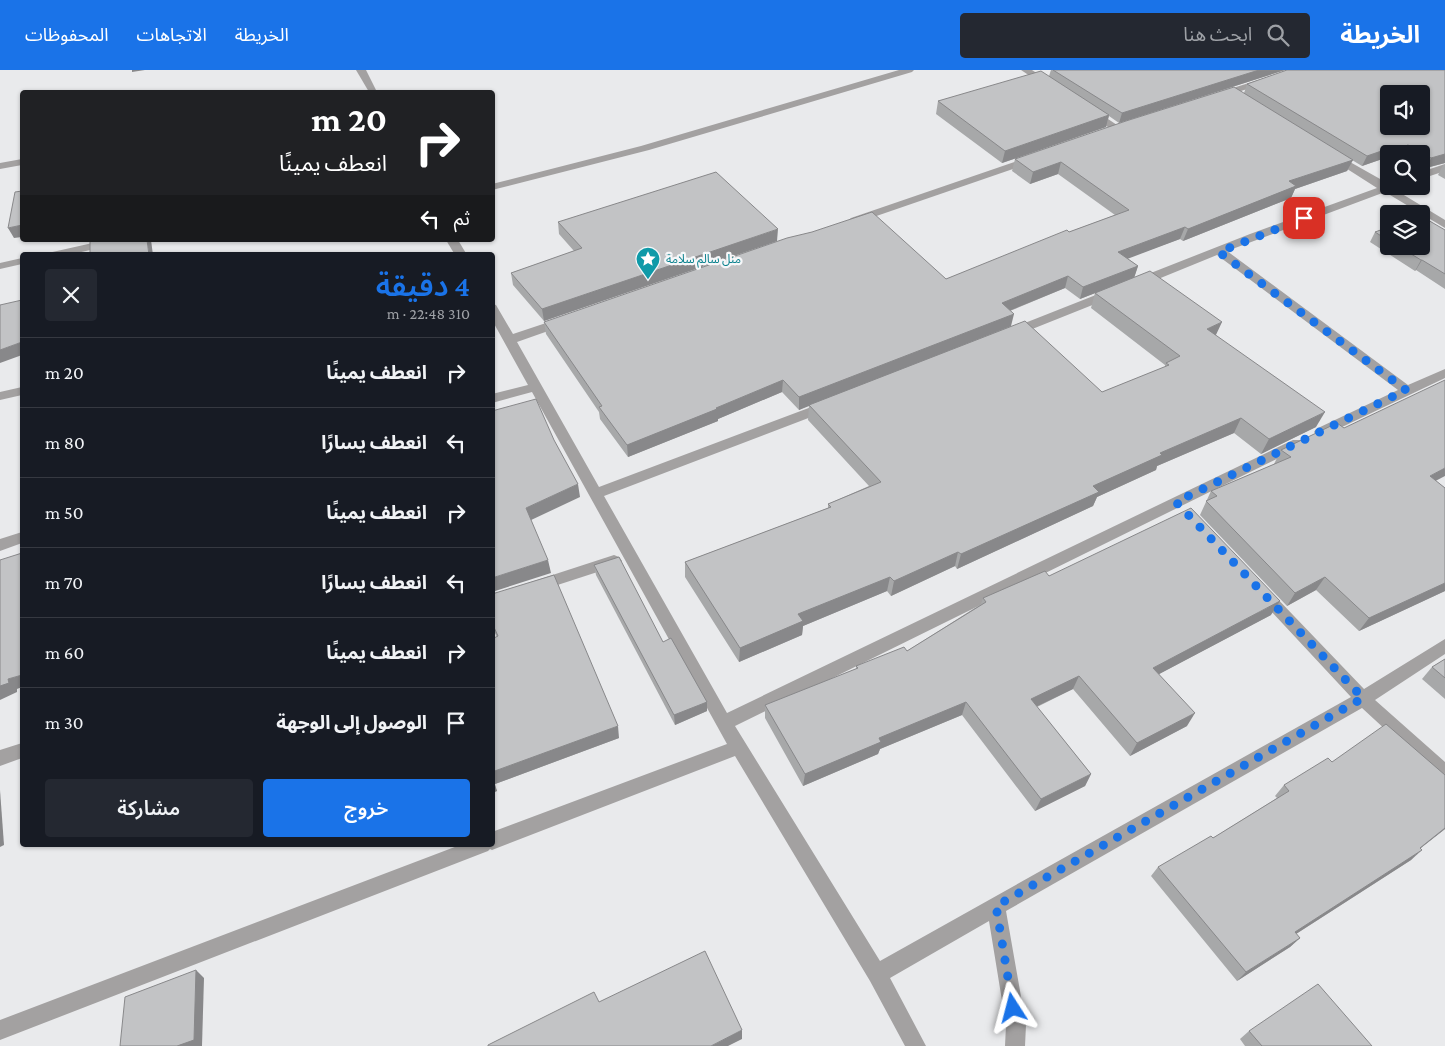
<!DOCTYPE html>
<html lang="ar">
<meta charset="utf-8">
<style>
body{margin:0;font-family:"Crimson Pro","Noto Sans Arabic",serif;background:#242831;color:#f1f3f6;direction:rtl;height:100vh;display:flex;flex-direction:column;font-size:19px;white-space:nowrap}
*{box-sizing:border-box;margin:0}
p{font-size:16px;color:#9ea1a6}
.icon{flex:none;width:28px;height:28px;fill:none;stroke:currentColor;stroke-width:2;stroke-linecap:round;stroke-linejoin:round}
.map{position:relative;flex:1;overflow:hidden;direction:ltr}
.panel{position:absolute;left:20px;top:182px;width:475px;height:595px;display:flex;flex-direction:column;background:#171b24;border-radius:5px;box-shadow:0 1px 4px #0004;direction:rtl}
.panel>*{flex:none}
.top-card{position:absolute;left:20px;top:20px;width:475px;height:152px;border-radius:5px;box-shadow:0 1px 4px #0004;direction:rtl;background:#202124;color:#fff;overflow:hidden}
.buttons{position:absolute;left:1380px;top:15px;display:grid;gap:10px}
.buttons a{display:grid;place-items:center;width:50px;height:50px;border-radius:5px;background:#171b24;box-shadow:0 1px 4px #0004;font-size:25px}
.pin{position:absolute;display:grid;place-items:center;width:42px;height:42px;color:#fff;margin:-21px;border-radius:10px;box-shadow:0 2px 8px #0006}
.me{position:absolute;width:55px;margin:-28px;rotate:351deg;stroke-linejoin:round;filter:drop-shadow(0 0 4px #0008)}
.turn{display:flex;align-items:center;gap:18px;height:105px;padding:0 25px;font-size:22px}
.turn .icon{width:65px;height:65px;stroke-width:2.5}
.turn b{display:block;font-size:35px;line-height:42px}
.then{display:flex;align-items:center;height:48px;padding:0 25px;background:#0003;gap:10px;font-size:19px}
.round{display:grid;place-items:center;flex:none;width:52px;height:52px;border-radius:5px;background:#242831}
.overview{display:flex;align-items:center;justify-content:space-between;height:85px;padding:0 25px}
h1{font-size:30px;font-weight:600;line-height:38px;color:#1a73e8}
.button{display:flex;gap:10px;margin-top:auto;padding:10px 25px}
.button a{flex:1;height:58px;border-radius:5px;background:#1a73e8;color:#fff;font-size:20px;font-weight:600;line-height:58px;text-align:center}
.button a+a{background:#242831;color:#f1f3f6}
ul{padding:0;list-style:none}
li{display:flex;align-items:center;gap:15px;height:70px;padding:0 25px;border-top:1px solid #363941}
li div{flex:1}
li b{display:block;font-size:19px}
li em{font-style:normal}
header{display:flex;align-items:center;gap:30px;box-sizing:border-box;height:70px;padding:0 25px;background:#1a73e8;color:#fff}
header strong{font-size:24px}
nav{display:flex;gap:28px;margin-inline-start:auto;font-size:18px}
.search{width:350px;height:45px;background:#242831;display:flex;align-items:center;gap:12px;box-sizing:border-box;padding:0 18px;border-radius:5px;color:#9ea1a6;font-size:19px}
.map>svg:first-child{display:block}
</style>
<header>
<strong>الخريطة</strong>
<div class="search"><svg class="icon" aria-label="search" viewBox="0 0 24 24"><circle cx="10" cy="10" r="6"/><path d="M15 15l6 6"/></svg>ابحث هنا</div>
<nav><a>الخريطة</a><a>الاتجاهات</a><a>المحفوظات</a></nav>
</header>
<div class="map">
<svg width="1445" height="976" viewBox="0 0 1445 976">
<rect width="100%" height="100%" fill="#e9eaec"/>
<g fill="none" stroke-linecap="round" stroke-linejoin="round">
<g fill="#a3a1a1" fill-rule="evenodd">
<polygon points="356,0 366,0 377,22 369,22"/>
<polygon points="899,0 914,0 912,2 649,80 492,120 492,114 641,76"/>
<polygon points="1021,0 1032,0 1053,14 1048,17 1045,16"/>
<polygon points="1290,0 1305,0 1223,27 1217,27 1215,25 1217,23"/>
<polygon points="1090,38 1093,39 1123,59 1122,61 1114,61 1087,43 1087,39"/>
<polygon points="1334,83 1389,114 1389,116 1397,116 1394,119 1445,150 1445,158 1385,122 1227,181 1408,315 1445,299 1445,308 1321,367 1316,365 1314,362 1316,359 1398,320 1217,185 1141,216 1133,216 1131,213 1133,210 1250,164 1377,118 1330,88 1329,86"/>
<polygon points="1032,86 1037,89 1036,91 859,152 855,153 849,150 851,148"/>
<polygon points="22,89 22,95 0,99 0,93"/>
<polygon points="1445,94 1445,101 1421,109 1421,102"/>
<polygon points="106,170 128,170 126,172 68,185 46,185 48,183"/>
<polygon points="446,170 458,170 467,185 455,185"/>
<polygon points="22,188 22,194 0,199 0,193"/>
<polygon points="1111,219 1117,223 1115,226 1015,266 1011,267 1005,263 1007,260"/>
<polygon points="492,234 496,235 513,264 564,247 570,251 568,254 517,272 599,417 822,333 832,333 834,336 832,339 604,426 727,643 1293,370 1303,370 1305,373 1303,376 735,656 880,891 1351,627 1258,527 1255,523 1258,519 1263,517 1268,519 1364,619 1445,569 1445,584 1375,630 1445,692 1445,711 1439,709 1362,638 1006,841 1026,955 1025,976 1005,976 1006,955 989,851 890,908 926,976 905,976 870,911 735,686 492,780 490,779 488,781 0,970 0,950 460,775 492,775 492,762 727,674 532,322 492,333 492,324 528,315 492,250"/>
<polygon points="22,317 22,325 0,330 0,322"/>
<polygon points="22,462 22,473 0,481 0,469"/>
<polygon points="614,485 619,487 622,491 619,495 536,522 531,520 528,516 531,512"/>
<polygon points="22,673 22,688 0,696 0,680"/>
</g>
</g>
<g fill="#a7a8a9" fill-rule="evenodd">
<polygon points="1051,0 1285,0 1119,53 1109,46 1106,57 1002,93 936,44 938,31 1049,6"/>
<path d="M1445 0V93L1426 98 1421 96V84H1389V88L1388 87 1362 96 1352 90 1347 101 1295 119 1291 128 1183 171 1180 169 1127 188 1138 196 1134 208 1216 266 1316 357 1261 384 1234 363 1157 396 1156 400 1097 427 1093 436 957 499 955 496 891 526 887 521 803 556 802 565 739 592 685 507V492L828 438V434L869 416 808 350 809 335 799 340 782 322 718 349V351L628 387 600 349 599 342 546 264 544 252 946 209 1069 162 1115 145 1058 104 1030 114 1012 101 1015 89 1244 23 1247 14ZM1065 218 1080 229 1095 223 1091 238 1165 295V297L1102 322 1011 256 1010 241Z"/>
<polygon points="1443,95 1445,95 1445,109 1438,105"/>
<polygon points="558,152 777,171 544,251 513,215 511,203 574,181 559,164"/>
<polygon points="1389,157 1389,176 1421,176 1445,160 1445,219 1416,200 1415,201 1370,172 1375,162"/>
<polygon points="1344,358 1436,411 1445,418 1445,521 1359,561 1316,520 1287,536 1200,445 1211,421 1275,394 1274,394 1281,380"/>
<polygon points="594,495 663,572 707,632 707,641 675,655 596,505"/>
<polygon points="1049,506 1271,545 1159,604 1187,656 1130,686 1073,619 1037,637 1091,704 1085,716 1035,741 962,645 880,679 878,684 803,716 765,648 765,635 856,599 856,596 907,581 981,534 983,528"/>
<polygon points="492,524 619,668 495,714 497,721 492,723 497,567 492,557"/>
<polygon points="1445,589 1445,629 1422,609 1432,597"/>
<polygon points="1332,692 1445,705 1445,759 1421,778 1411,790 1296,864 1300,868 1290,877 1237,911 1151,806 1158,797 1213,768 1277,728 1275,726 1284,715"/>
<polygon points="1249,961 1372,976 1245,976 1240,969"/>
</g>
<g fill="#88888a">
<polygon points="132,0 145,0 132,2"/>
<polygon points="1259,0 1285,0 1119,53 1122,43"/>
<polygon points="1109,45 1106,57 1002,93 1005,81"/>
<polygon points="1408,75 1403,84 1394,84 1396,79"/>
<polygon points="1393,77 1390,84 1389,84 1388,87 1362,96 1367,86"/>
<polygon points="1445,84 1445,93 1426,98 1431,88"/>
<polygon points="1353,90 1347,101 1295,119 1291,128 1183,171 1188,159 1289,111"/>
<polygon points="1061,92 1058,104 1030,114 1033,102"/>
<polygon points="22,155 22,167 14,168 8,158"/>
<polygon points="1185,157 1180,169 1114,194 1118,182"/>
<polygon points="778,159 777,171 544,251 542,239"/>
<polygon points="147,170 151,170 153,185 149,185"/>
<polygon points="1421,190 1422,190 1416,200 1415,201"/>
<polygon points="1138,196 1134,208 1080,229 1083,217"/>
<polygon points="1068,206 1065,218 999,245 1002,233"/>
<polygon points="1014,244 1011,256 799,340 799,327"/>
<polygon points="1222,252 1215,267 1207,259"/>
<polygon points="22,272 22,285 0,293 0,280"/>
<polygon points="783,310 782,322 718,349 718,351 628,387 627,375"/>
<polygon points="1325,342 1316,357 1261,384 1269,369"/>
<polygon points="1241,348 1234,363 1157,396 1156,400 1097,427 1093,436 957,499 961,484 1093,416 1160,383"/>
<polygon points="1445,398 1445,406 1420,419 1430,406"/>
<polygon points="578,414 580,427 529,451 526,438"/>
<polygon points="958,482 955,496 891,526 894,511"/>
<polygon points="548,490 551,503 492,522 492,508"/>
<polygon points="890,507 887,521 803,556 802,565 739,592 740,578 798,544"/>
<polygon points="1325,507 1316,520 1287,536 1295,523"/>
<polygon points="1445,513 1445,521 1359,561 1369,548"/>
<polygon points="1280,531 1271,545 1146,611 1153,598"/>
<polygon points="22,605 22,617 17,619 17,622 0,630 0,616 8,609"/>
<polygon points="1079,606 1073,619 1025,642 1031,629"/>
<polygon points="707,632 707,641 675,655 674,645"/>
<polygon points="966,632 962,645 880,679 878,684 803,716 805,704 879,668"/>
<polygon points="1195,643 1187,656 1130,686 1137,673"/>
<polygon points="618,656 619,668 495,714 492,707 492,702"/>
<polygon points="1091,704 1085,716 1035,741 1041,729"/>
<polygon points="492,710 493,710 497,721 492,723"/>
<polygon points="0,720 4,775 0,777"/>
<polygon points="1445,758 1445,759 1409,787 1420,778"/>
<polygon points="1422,780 1411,790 1285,871 1295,862"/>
<polygon points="1300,868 1290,877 1237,911 1246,902"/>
<polygon points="196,900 204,908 202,976 177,976"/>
<polygon points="742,960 742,969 728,976 711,976"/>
</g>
<g fill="#c2c3c5" stroke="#88888a" fill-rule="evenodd">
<polygon points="1053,0 1259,0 1122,43"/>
<path d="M1287 0H1445V84L1431 88 1408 75 1396 79 1393 77 1367 86 1247 14ZM1389 24H1421V56H1389Z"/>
<polygon points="1041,1 1109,45 1005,81 938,31"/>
<polygon points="1234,17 1353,90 1289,111 1296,116 1188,159 1185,157 1118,182 1138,196 1083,217 1068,206 1002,233 1014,244 799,327 783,310 716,338 717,339 627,375 599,337 602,336 544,252 787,168 812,162 872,142 946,209 1067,160 1069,162 1129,140 1061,92 1033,102 1015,89 1126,51"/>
<polygon points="716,102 778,159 542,239 511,203 582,178 558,152"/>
<polygon points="22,121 22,155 8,158 15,122"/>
<polygon points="1421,146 1445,160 1445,204 1422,190 1421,190 1398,176 1421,176"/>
<polygon points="1389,157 1389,171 1375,162"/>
<polygon points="94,170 147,170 149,185 90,185 90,171"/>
<polygon points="1150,201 1222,252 1207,259 1325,342 1269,369 1241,348 1160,383 1162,385 1093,416 1099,422 961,484 958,482 894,511 890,507 798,544 803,551 740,578 685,492 831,437 828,434 881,412 809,335 1025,251 1102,322 1169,295 1166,293 1180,286 1095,223"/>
<polygon points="22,230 22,272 0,280 0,235"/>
<polygon points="1445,310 1445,398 1430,406 1445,418 1445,513 1369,548 1325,507 1295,523 1206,431 1217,426 1211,421 1291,387 1281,380 1337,353 1344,358"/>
<polygon points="536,329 554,370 578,414 526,438 548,490 492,508 492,341"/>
<polygon points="1191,438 1280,531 1153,598 1195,643 1137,673 1079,606 1031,629 1091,704 1041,729 966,632 879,668 881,672 805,704 765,635 858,598 856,596 904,577 907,581 986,532 983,528 1045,501 1049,506"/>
<polygon points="22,483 22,605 8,609 9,613 0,616 0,490"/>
<polygon points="619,487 663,572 671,568 707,632 674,645 594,495"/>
<polygon points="554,505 618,656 492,702 492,569 498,566 492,553 492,524"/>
<polygon points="1445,589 1445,608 1432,597"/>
<polygon points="1386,654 1445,705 1445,758 1420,778 1422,780 1295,862 1300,868 1246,902 1158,797 1211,766 1213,768 1289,721 1284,715 1328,688 1332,692"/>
<polygon points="705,881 742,960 711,976 488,976 488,975 594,922 599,932"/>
<polygon points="196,900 194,970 177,976 120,976 125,927"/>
<polygon points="1318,914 1372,976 1262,976 1249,961"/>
</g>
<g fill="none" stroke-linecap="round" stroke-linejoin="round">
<polyline stroke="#1a73e8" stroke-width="9" stroke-dasharray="0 16.2" points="1013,938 996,836 1363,628 1176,432 1406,320 1219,182 1304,148"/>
</g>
<defs>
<symbol id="sight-pin" viewBox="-11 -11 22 30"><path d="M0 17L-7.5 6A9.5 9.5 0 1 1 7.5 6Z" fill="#0f9aa8" stroke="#f6f7f9"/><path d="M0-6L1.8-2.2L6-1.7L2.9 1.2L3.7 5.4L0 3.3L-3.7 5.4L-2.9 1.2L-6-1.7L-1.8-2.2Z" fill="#fff"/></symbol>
</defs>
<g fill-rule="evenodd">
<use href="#sight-pin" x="634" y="175" width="28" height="38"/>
</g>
<g text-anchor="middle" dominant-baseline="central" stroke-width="4.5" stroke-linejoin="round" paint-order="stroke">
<g font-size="12" fill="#0d838f" stroke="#f6f7f9" text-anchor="start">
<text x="666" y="189">منل سالم سلامة</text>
</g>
</g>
</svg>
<div class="buttons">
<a><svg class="icon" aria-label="sound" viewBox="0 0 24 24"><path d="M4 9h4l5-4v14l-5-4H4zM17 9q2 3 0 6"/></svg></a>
<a><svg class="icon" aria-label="search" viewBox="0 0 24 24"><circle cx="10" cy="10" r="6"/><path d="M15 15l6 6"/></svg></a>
<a><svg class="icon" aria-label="layers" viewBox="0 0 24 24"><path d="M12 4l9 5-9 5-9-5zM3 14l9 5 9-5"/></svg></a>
</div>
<div class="pin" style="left:1304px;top:148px;background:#d93025"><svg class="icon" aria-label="arrive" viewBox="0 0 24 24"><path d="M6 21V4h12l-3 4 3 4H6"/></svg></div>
<svg class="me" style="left:1013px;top:938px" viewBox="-20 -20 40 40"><path d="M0-17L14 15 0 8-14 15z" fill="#1a73e8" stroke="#fff" stroke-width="4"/></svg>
<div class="top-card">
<div class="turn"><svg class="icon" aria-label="right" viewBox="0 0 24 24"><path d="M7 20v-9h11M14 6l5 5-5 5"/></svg><div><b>20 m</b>انعطف يمينًا</div></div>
<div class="then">ثم<svg class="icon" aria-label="left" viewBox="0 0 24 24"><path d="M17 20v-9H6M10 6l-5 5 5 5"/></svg></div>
</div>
<section class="panel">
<div class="overview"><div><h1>4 دقيقة</h1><p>310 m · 22:48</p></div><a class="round"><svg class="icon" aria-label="close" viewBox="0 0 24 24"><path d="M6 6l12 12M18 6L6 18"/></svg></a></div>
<ul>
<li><svg class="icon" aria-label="right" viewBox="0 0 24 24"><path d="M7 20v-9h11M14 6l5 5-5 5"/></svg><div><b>انعطف يمينًا</b></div><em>20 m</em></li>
<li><svg class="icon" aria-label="left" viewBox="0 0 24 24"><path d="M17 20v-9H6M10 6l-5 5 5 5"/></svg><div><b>انعطف يسارًا</b></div><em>80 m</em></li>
<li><svg class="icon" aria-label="right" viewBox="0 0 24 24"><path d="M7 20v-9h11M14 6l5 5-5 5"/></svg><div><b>انعطف يمينًا</b></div><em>50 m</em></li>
<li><svg class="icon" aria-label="left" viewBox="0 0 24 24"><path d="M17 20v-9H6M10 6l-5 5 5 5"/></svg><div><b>انعطف يسارًا</b></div><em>70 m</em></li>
<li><svg class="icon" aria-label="right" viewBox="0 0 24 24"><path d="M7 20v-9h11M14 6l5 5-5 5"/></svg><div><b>انعطف يمينًا</b></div><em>60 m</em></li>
<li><svg class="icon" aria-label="arrive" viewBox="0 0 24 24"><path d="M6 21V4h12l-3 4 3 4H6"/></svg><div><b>الوصول إلى الوجهة</b></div><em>30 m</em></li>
</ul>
<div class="button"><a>خروج</a><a>مشاركة</a></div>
</section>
</div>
